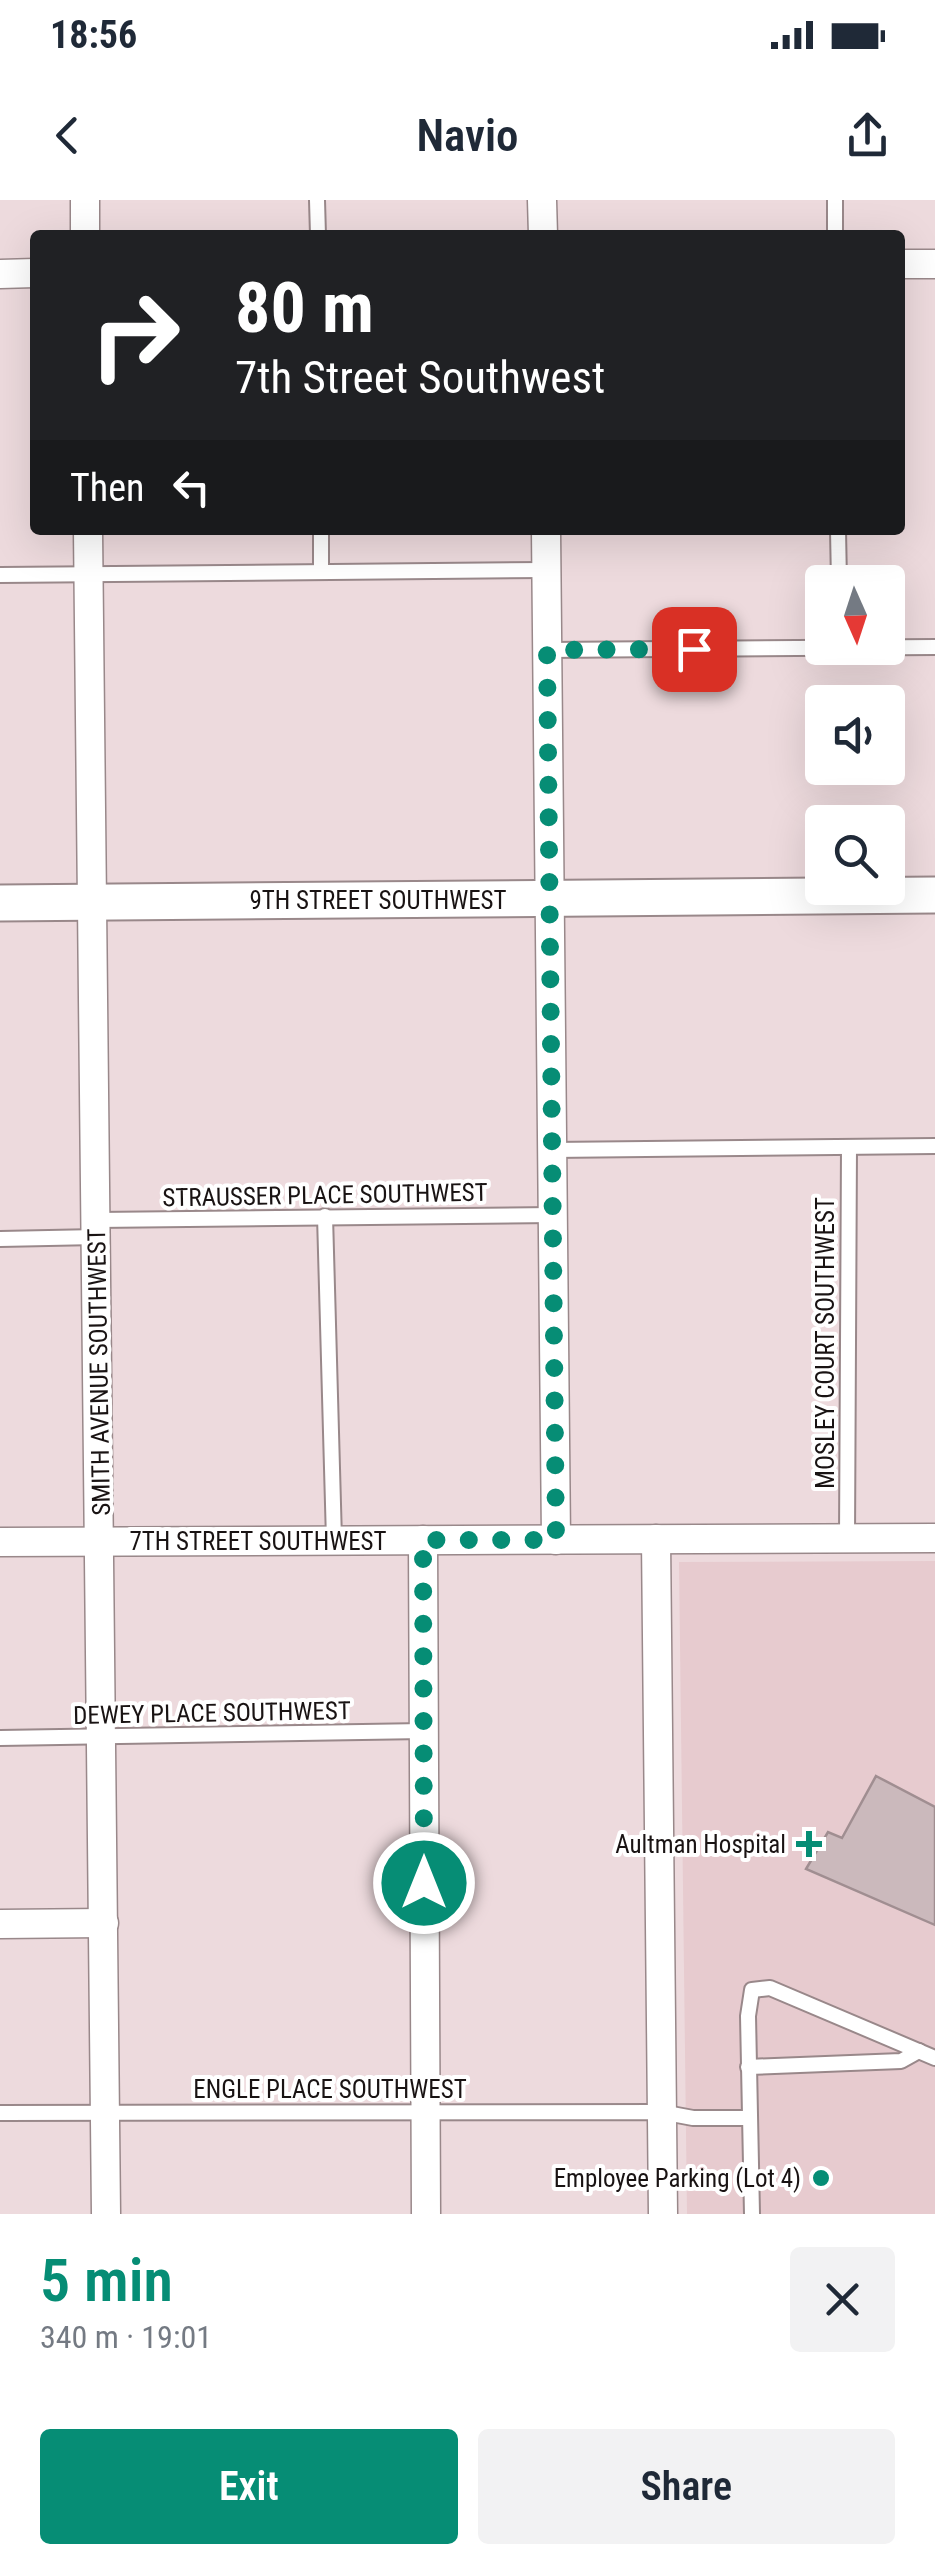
<!DOCTYPE html>
<meta charset="utf-8">
<style>
body{margin:0;font-family:"Roboto Condensed",sans-serif;background:#f2f2f3;color:#1f2937;height:100vh;display:flex;flex-direction:column;font-size:38px;white-space:nowrap}
*{box-sizing:border-box;margin:0}
p{font-size:32px;color:#747a83}
.icon{flex:none;width:55px;height:55px;fill:none;stroke:currentColor;stroke-width:2;stroke-linecap:round;stroke-linejoin:round}
.map{position:relative;height:2014px;overflow:hidden}
.drawer{display:flex;flex-direction:column;background:#fff;flex:1}
.drawer>*{flex:none}
.guide{position:absolute;left:30px;top:30px;width:875px;height:305px;border-radius:10px;box-shadow:0 10px 40px #0002;background:#202124;color:#fff;overflow:hidden}
.needle{width:65px;rotate:177deg}
.buttons{position:absolute;left:805px;top:365px;display:grid;gap:20px}
.buttons a{display:grid;place-items:center;width:100px;height:100px;border-radius:10px;background:#fff;box-shadow:0 10px 40px #0002;font-size:50px}
.pin{position:absolute;display:grid;place-items:center;width:85px;height:85px;color:#fff;margin:-42px;border-radius:20px;box-shadow:0 5px 15px #0006}
.me{position:absolute;width:110px;margin:-55px;rotate:0deg;stroke-linejoin:round;filter:drop-shadow(0 0 8px #0008)}
.turn{display:flex;align-items:center;gap:35px;height:210px;padding:0 40px;font-size:45px}
.turn .icon{width:130px;height:130px;stroke-width:2.5}
.turn b{display:block;font-size:70px;line-height:85px}
.then{display:flex;align-items:center;height:95px;padding:0 40px;background:#0003;gap:20px;font-size:38px}
.round{display:grid;place-items:center;flex:none;width:105px;height:105px;border-radius:10px;background:#f2f2f3}
.summary{display:flex;align-items:center;justify-content:space-between;height:170px;padding:0 40px}
h1{font-size:60px;font-weight:600;line-height:75px;color:#068d75}
.cta{display:flex;gap:20px;margin-top:auto;padding:20px 40px}
.cta a{flex:1;height:115px;border-radius:10px;background:#068d75;color:#fff;font-size:40px;font-weight:600;line-height:115px;text-align:center}
.cta a+a{background:#f2f2f3;color:#1f2937}
.status{display:flex;justify-content:space-between;align-items:center;height:70px;padding:0 50px;background:#fff;direction:ltr}
.status svg{height:28px;fill:currentColor}
header{display:flex;justify-content:space-between;align-items:center;height:130px;padding:0 40px;background:#fff;font-size:45px;font-weight:600}
.map>svg:first-child{display:block}
</style>
<div class="status"><b>18:56</b><svg viewBox="0 0 49 12"><path d="M0 12V9h3v3zM5 12V6h3v6zM10 12V3h3v9zM15 12V0h3v12zM26 1h20v11H26zM47 4h2v5h-2z"/></svg></div>
<header><svg class="icon" aria-label="back" viewBox="0 0 24 24"><path d="M15 5l-7 7 7 7"/></svg>Navio<svg class="icon" aria-label="share" viewBox="0 0 24 24"><path d="M12 15V3M7 8l5-5 5 5M5 13v7h14v-7"/></svg></header>
<div class="map">
<svg width="935" height="2014" viewBox="0 0 935 2014">
<rect width="100%" height="100%" fill="#eddadd"/>
<polygon fill="#e7cbcf" points="935,1361 935,2014 687,2014 679,1362"/>
<polygon fill="#cbb9bc" stroke="#a08e91" stroke-width="2.5" points="876,1576 935,1607 935,1725 806,1669 828,1632 842,1638"/>
<g fill="none" stroke-linecap="round" stroke-linejoin="round">
<defs>
<g id="service">
<polyline points="317,0 318,35"/>
<polyline points="835,0 835,35"/>
<polyline points="321,330 321,372"/>
<polyline points="838,330 839,382"/>
<polyline points="0,375 546,370"/>
<polyline points="547,450 935,447"/>
<polyline points="552,950 935,946"/>
<polyline points="325,1016 334,1340"/>
<polyline points="97,1020 554,1015"/>
<polyline points="0,1039 97,1037"/>
<polyline points="847,1339 849,947"/>
<polyline points="0,1538 424,1531"/>
<polyline points="748,1867 901,1861 919,1851"/>
<polyline points="0,1913 661,1912 693,1918 748,1918"/>
<polyline points="752,2014 748,1816 752,1790 770,1788 935,1858"/>
</g>
<g id="minor">
<polyline points="85,0 85,35"/>
<polyline points="542,0 543,35"/>
<polyline points="900,64 935,64"/>
<polyline points="0,74 35,73"/>
<polyline points="88,330 106,2014"/>
<polyline points="546,330 556,1340"/>
<polyline points="656,1339 663,2014"/>
<polyline points="423,1340 426,2014"/>
<polyline points="0,1342 935,1338"/>
<polyline points="0,1724 104,1723"/>
</g>
<polyline id="tertiary" points="0,703 935,695"/>
</defs>
<use href="#service" stroke="#99888a" stroke-width="18"/>
<use href="#minor" stroke="#99888a" stroke-width="31"/>
<use href="#tertiary" stroke="#99888a" stroke-width="39"/>
<use href="#service" stroke="#fff" stroke-width="14"/>
<use href="#minor" stroke="#fff" stroke-width="28"/>
<use href="#tertiary" stroke="#fff" stroke-width="35"/>
</g>
<g fill="none" stroke-linecap="round" stroke-linejoin="round">
<polyline stroke="#068d75" stroke-width="18" stroke-dasharray="0 32.4" points="424,1683 423,1340 556,1340 547,450 694,449"/>
</g>
<g fill="#068d75" stroke="#fff" stroke-width="4">
<path d="M804 1629h10v10h10v10h-10v10h-10v-10h-10v-10h10z"/>
<circle cx="821" cy="1978" r="10"/>
</g>
<g text-anchor="middle" dominant-baseline="central" stroke-width="8" stroke-linejoin="round" paint-order="stroke">
<g font-size="25" fill="#191313" stroke="#fff">
<text x="378" y="700">9TH STREET SOUTHWEST</text>
<text transform="translate(325 995) rotate(-1)">STRAUSSER PLACE SOUTHWEST</text>
<text transform="translate(825 1143) rotate(-90)">MOSLEY COURT SOUTHWEST</text>
<text transform="translate(99 1172) rotate(-91)">SMITH AVENUE SOUTHWEST</text>
<text x="258" y="1341">7TH STREET SOUTHWEST</text>
<text transform="translate(212 1513) rotate(-1)">DEWEY PLACE SOUTHWEST</text>
<text x="330" y="1889">ENGLE PLACE SOUTHWEST</text>
</g>
<g font-size="25" fill="#191313" stroke="#fff" text-anchor="end">
<text x="786" y="1644">Aultman Hospital</text>
<text x="801" y="1978">Employee Parking (Lot 4)</text>
</g>
</g>
</svg>
<div class="buttons">
<a><svg class="needle" viewBox="-14 -14 28 28"><path d="M0-13l5 13h-10z" fill="#e53935"/><path d="M0 13l5-13h-10z" fill="#747a83"/></svg></a>
<a><svg class="icon" aria-label="sound" viewBox="0 0 24 24"><path d="M4 9h4l5-4v14l-5-4H4zM17 9q2 3 0 6"/></svg></a>
<a><svg class="icon" aria-label="search" viewBox="0 0 24 24"><circle cx="10" cy="10" r="6"/><path d="M15 15l6 6"/></svg></a>
</div>
<div class="pin" style="left:694px;top:449px;background:#d93025"><svg class="icon" aria-label="arrive" viewBox="0 0 24 24"><path d="M6 21V4h12l-3 4 3 4H6"/></svg></div>
<svg class="me" style="left:424px;top:1683px" viewBox="-20 -20 40 40"><circle r="17" fill="#068d75" stroke="#fff" stroke-width="3"/><path d="M0-11L8 9 0 5-8 9z" fill="#fff"/></svg>
<div class="guide">
<div class="turn"><svg class="icon" aria-label="right" viewBox="0 0 24 24"><path d="M7 20v-9h11M14 6l5 5-5 5"/></svg><div><b>80 m</b>7th Street Southwest</div></div>
<div class="then">Then<svg class="icon" aria-label="left" viewBox="0 0 24 24"><path d="M17 20v-9H6M10 6l-5 5 5 5"/></svg></div>
</div>
</div>
<section class="drawer">
<div class="summary"><div><h1>5 min</h1><p>340 m · 19:01</p></div><a class="round"><svg class="icon" aria-label="close" viewBox="0 0 24 24"><path d="M6 6l12 12M18 6L6 18"/></svg></a></div>
<div class="cta"><a>Exit</a><a>Share</a></div>
</section>
